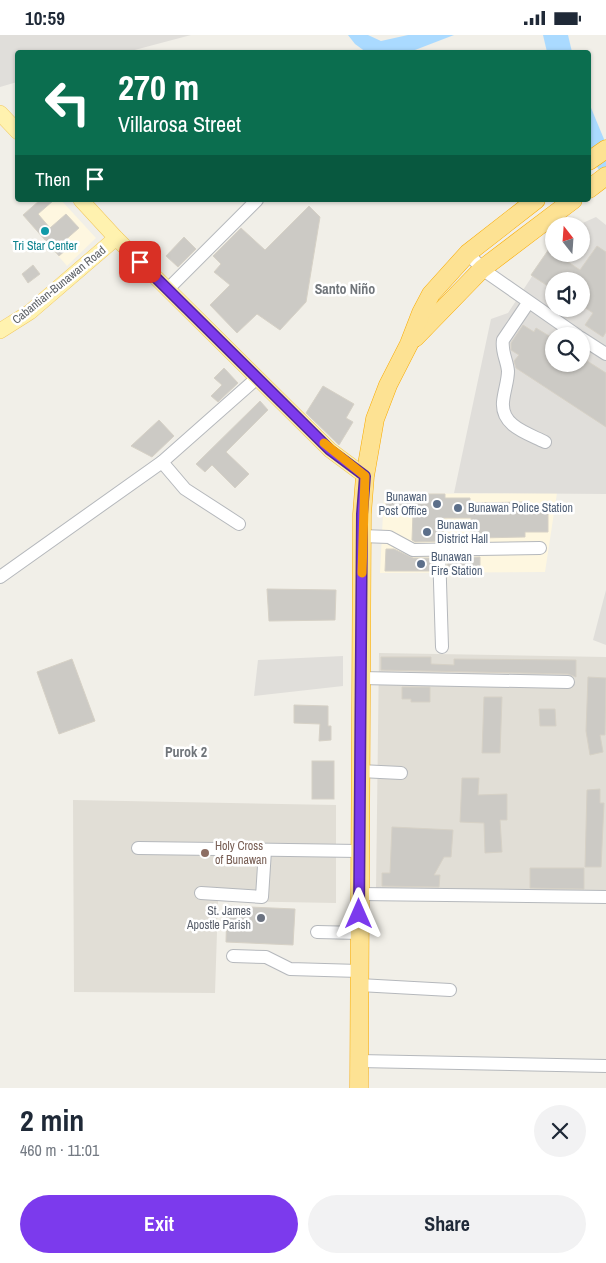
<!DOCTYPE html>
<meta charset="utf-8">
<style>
body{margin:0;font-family:"Archivo Narrow",sans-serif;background:#f2f2f3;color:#1f2937;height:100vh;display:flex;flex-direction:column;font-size:19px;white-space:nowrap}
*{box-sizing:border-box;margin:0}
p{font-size:16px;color:#747a83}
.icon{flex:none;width:28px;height:28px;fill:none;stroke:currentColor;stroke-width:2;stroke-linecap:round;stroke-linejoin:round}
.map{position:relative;height:1053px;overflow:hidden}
.details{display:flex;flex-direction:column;background:#fff;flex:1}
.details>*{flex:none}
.hud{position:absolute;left:15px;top:15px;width:576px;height:152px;border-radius:5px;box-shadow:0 1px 4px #0004;background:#0b6e4f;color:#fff;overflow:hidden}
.needle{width:32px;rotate:343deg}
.buttons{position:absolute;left:545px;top:182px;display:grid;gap:10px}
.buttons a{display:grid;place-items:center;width:45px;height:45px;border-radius:50%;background:#fff;box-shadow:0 1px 4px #0004;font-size:25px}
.pin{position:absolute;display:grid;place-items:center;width:42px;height:42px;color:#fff;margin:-21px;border-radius:10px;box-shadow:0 2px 8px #0006}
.me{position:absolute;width:55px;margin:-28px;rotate:0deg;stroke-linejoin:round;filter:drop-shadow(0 0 4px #0008)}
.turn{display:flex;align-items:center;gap:18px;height:105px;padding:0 20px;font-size:22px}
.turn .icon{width:65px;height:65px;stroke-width:2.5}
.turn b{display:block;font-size:35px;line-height:42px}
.then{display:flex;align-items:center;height:48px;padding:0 20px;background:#0003;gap:10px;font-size:19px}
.round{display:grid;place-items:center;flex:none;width:52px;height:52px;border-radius:26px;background:#f2f2f3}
.head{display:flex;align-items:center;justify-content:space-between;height:85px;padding:0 20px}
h1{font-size:30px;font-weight:800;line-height:38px}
.cta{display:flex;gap:10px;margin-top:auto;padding:10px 20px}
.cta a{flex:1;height:58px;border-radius:30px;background:#7c3aed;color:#fff;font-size:20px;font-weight:800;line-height:58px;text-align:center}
.cta a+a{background:#f2f2f3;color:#1f2937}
.status{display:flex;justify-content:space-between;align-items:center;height:35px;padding:0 25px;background:#fff;direction:ltr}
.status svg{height:14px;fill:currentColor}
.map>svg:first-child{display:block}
</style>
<div class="status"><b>10:59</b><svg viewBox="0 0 49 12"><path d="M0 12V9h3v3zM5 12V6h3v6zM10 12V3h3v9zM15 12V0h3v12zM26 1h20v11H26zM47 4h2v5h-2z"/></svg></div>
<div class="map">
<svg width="606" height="1053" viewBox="0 0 606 1053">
<rect width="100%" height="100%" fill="#f1efe8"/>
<g fill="#fef7e0">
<polygon points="40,165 61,165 96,203 67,231 23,180"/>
<polygon points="557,458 545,537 380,538 384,459"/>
</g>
<g fill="#e0deda" fill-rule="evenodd">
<polygon points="0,0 191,0 127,17 18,18 17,47 0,52"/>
<path d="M596 182 606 190V459L454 458 491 284 508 278 554 208V219H581V191H576ZM554 246H581V274H554ZM554 301H581V329H554Z"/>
<polygon points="606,555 606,610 593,605"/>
<polygon points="343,621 343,651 254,661 258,625"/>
</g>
<g fill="#e1ded6">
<polygon points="379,618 606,622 606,859 376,856"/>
<polygon points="73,765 336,770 336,868 218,866 215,958 74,957"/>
</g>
<g fill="#aadaff">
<polygon points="348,0 368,0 381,6 408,0 454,0 415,15 398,18 366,17 355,9"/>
<polygon points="543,0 568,0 572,17 547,17"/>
<polygon points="589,68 606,109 606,148 589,117"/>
</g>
<g fill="#cccac5" stroke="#d6d1c6">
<polygon points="40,165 54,165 38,179 50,193 66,179 79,193 63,207 68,213 59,221 23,180"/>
<polygon points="309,171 320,182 306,267 280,295 257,279 237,298 210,270 230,250 214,237 221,229 213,221 241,193 265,215"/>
<polygon points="184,202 196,214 178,232 166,221"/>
<polygon points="597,211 606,217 606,297 603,302 585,290 593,278 581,270 581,246 554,246 554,255 531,240 549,214 580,235"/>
<polygon points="33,230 40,239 28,248 22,239"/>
<polygon points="523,290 534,297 536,293 554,304 554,329 581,329 581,322 606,338 606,392 516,333 514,326 519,320 511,315 511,308"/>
<polygon points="224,333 238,348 218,367 211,361 222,350 214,343"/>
<polygon points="323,351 354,369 346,383 353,387 339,410 306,378"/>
<polygon points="260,366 268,375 226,417 249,439 235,453 212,430 205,437 196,429"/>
<polygon points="159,385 174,401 152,422 131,411"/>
<polygon points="403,459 445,459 445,463 470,463 470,468 525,467 525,475 548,474 548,497 525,497 525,502 479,503 479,506 471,506 471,483 443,483 443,506 415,507 412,505 413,478 386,477 386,463 403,463"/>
<polygon points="386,514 394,514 413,523 431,523 432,536 385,536"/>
<polygon points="480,522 480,534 448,535 447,523"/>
<polygon points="267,554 336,555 335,585 269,586"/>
<polygon points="381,622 431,622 431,629 454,630 454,624 576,625 576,642 568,639 381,635"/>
<polygon points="72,624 95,686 59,699 37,637"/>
<polygon points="588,642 606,643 605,700 600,700 603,717 590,720 586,696"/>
<polygon points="402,652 430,652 430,667 411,667 411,664 402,664"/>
<polygon points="484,662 502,662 500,718 482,718"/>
<polygon points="294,670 328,671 328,691 331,691 331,705 319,706 320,689 294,688"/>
<polygon points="539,674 555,674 556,691 540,691"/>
<rect x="312" y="726" width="22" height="38"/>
<polygon points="462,743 479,743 478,760 507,759 507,785 500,785 502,817 485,818 484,788 460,787"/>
<polygon points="600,754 600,768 604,768 601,832 585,832 587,755"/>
<polygon points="392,792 453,795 451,822 444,822 434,840 440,840 439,852 382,851 382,838 390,838"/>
<polygon points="530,833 584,833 584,854 530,853"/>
<polygon points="227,871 295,874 293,910 226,907"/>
</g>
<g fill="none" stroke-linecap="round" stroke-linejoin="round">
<defs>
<g id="minor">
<polyline points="468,218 482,234 578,301"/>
<polyline points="168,254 257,165"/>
<path d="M528 268 503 305C501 316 507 325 508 336 508 346 504 356 503 367 501 391 527 398 545 407"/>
<polyline points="581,303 606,319"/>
<polyline points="162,427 185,454 239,489"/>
<polyline points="362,501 389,502 413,515 540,513"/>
<polyline points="439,515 442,612"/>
<polyline points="0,542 162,427 257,343"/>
<polyline points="361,643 568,647"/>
<polyline points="360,736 401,738"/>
<polyline points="138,813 359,816"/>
<polyline points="201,858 262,862 265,815"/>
<polyline points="359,859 606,862"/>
<polyline points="317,897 359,898"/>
<polyline points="233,921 266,922 290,934 359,936"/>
<polyline points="359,950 450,955"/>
<polyline points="359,1026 606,1031"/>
</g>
<g id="major">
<polyline points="0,78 18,97"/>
<polyline points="81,165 116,203 330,415 365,441"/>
<polyline points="0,296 30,277 116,203"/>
</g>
<g id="highway">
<polyline points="589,126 606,114"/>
<polyline points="589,154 606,141"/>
<polyline points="415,303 482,234 573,165"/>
<polyline points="359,1053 362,479 365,441 375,384 388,350 409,309 421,278 431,259 468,218 536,165"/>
</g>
</defs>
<use href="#minor" stroke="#b5b8bc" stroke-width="14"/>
<use href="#major" stroke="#f2c960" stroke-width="16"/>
<use href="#highway" stroke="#f9ab00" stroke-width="19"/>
<use href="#minor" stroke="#fff" stroke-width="12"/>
<use href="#major" stroke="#fff2af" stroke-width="15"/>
<use href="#highway" stroke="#fde293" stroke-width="18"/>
</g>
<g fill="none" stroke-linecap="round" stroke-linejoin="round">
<defs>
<polyline id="route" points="140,227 330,415 365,441 362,479 359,879"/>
</defs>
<use href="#route" stroke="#51269a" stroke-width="12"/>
<use href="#route" stroke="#7c3aed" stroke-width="9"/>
<polyline stroke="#f59e0b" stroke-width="9" points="324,408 365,441 362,538"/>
</g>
<circle fill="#0f9aa8" stroke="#fff" stroke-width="2" cx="45" cy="196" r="5"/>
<g fill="#5c6f8a" stroke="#fff" stroke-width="2">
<circle cx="437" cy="469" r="5"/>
<circle cx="458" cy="473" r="5"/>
<circle cx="427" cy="497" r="5"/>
<circle cx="421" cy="529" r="5"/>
</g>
<circle fill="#8d6e63" stroke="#fff" stroke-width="2" cx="205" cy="818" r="5"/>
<circle fill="#6b7280" stroke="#fff" stroke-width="2" cx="261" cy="883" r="5"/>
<g text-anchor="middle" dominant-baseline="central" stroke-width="5" stroke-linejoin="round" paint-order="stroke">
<g font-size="12" fill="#0d838f" stroke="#fff">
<text x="45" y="211">Tri Star Center</text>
</g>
<g font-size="12" fill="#5f6368" stroke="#fff">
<text transform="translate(59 250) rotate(-39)">Cabantian-Bunawan Road</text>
</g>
<g font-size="12" fill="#4e5e75" stroke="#fff" text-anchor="start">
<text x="427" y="462" text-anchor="end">Bunawan<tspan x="427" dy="14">Post Office</tspan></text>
<text x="468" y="473">Bunawan Police Station</text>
<text x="437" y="490">Bunawan<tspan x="437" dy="14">District Hall</tspan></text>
<text x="431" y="522">Bunawan<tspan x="431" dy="14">Fire Station</tspan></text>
</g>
<g font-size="12" fill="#785e54" stroke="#fff" text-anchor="start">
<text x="215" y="811">Holy Cross<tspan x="215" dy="14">of Bunawan</tspan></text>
</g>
<g font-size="12" fill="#5b616d" stroke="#fff" text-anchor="end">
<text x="251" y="876">St. James<tspan x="251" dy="14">Apostle Parish</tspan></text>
</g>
<g font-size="14" font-weight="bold" fill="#70757a" stroke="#fff">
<text x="345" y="254">Santo Niño</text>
<text x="186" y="717">Purok 2</text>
</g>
</g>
</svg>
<div class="buttons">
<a><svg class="needle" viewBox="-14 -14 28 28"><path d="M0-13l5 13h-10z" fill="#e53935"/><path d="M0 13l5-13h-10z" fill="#747a83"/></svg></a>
<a><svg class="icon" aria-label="sound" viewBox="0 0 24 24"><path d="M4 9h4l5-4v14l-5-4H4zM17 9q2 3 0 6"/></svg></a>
<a><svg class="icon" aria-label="search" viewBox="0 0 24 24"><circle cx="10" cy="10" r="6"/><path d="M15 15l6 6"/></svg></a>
</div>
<div class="pin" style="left:140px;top:227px;background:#d93025"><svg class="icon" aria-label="arrive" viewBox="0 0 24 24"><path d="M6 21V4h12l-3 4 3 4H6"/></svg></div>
<svg class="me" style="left:359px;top:879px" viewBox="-20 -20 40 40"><path d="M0-17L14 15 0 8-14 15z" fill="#7c3aed" stroke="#fff" stroke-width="4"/></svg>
<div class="hud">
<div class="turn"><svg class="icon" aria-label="left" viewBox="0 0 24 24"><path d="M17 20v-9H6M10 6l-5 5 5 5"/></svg><div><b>270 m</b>Villarosa Street</div></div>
<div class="then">Then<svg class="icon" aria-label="arrive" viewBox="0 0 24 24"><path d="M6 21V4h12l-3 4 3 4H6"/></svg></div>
</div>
</div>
<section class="details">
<div class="head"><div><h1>2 min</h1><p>460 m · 11:01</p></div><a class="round"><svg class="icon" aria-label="close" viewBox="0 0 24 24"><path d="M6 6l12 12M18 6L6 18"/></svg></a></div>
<div class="cta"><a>Exit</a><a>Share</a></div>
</section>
